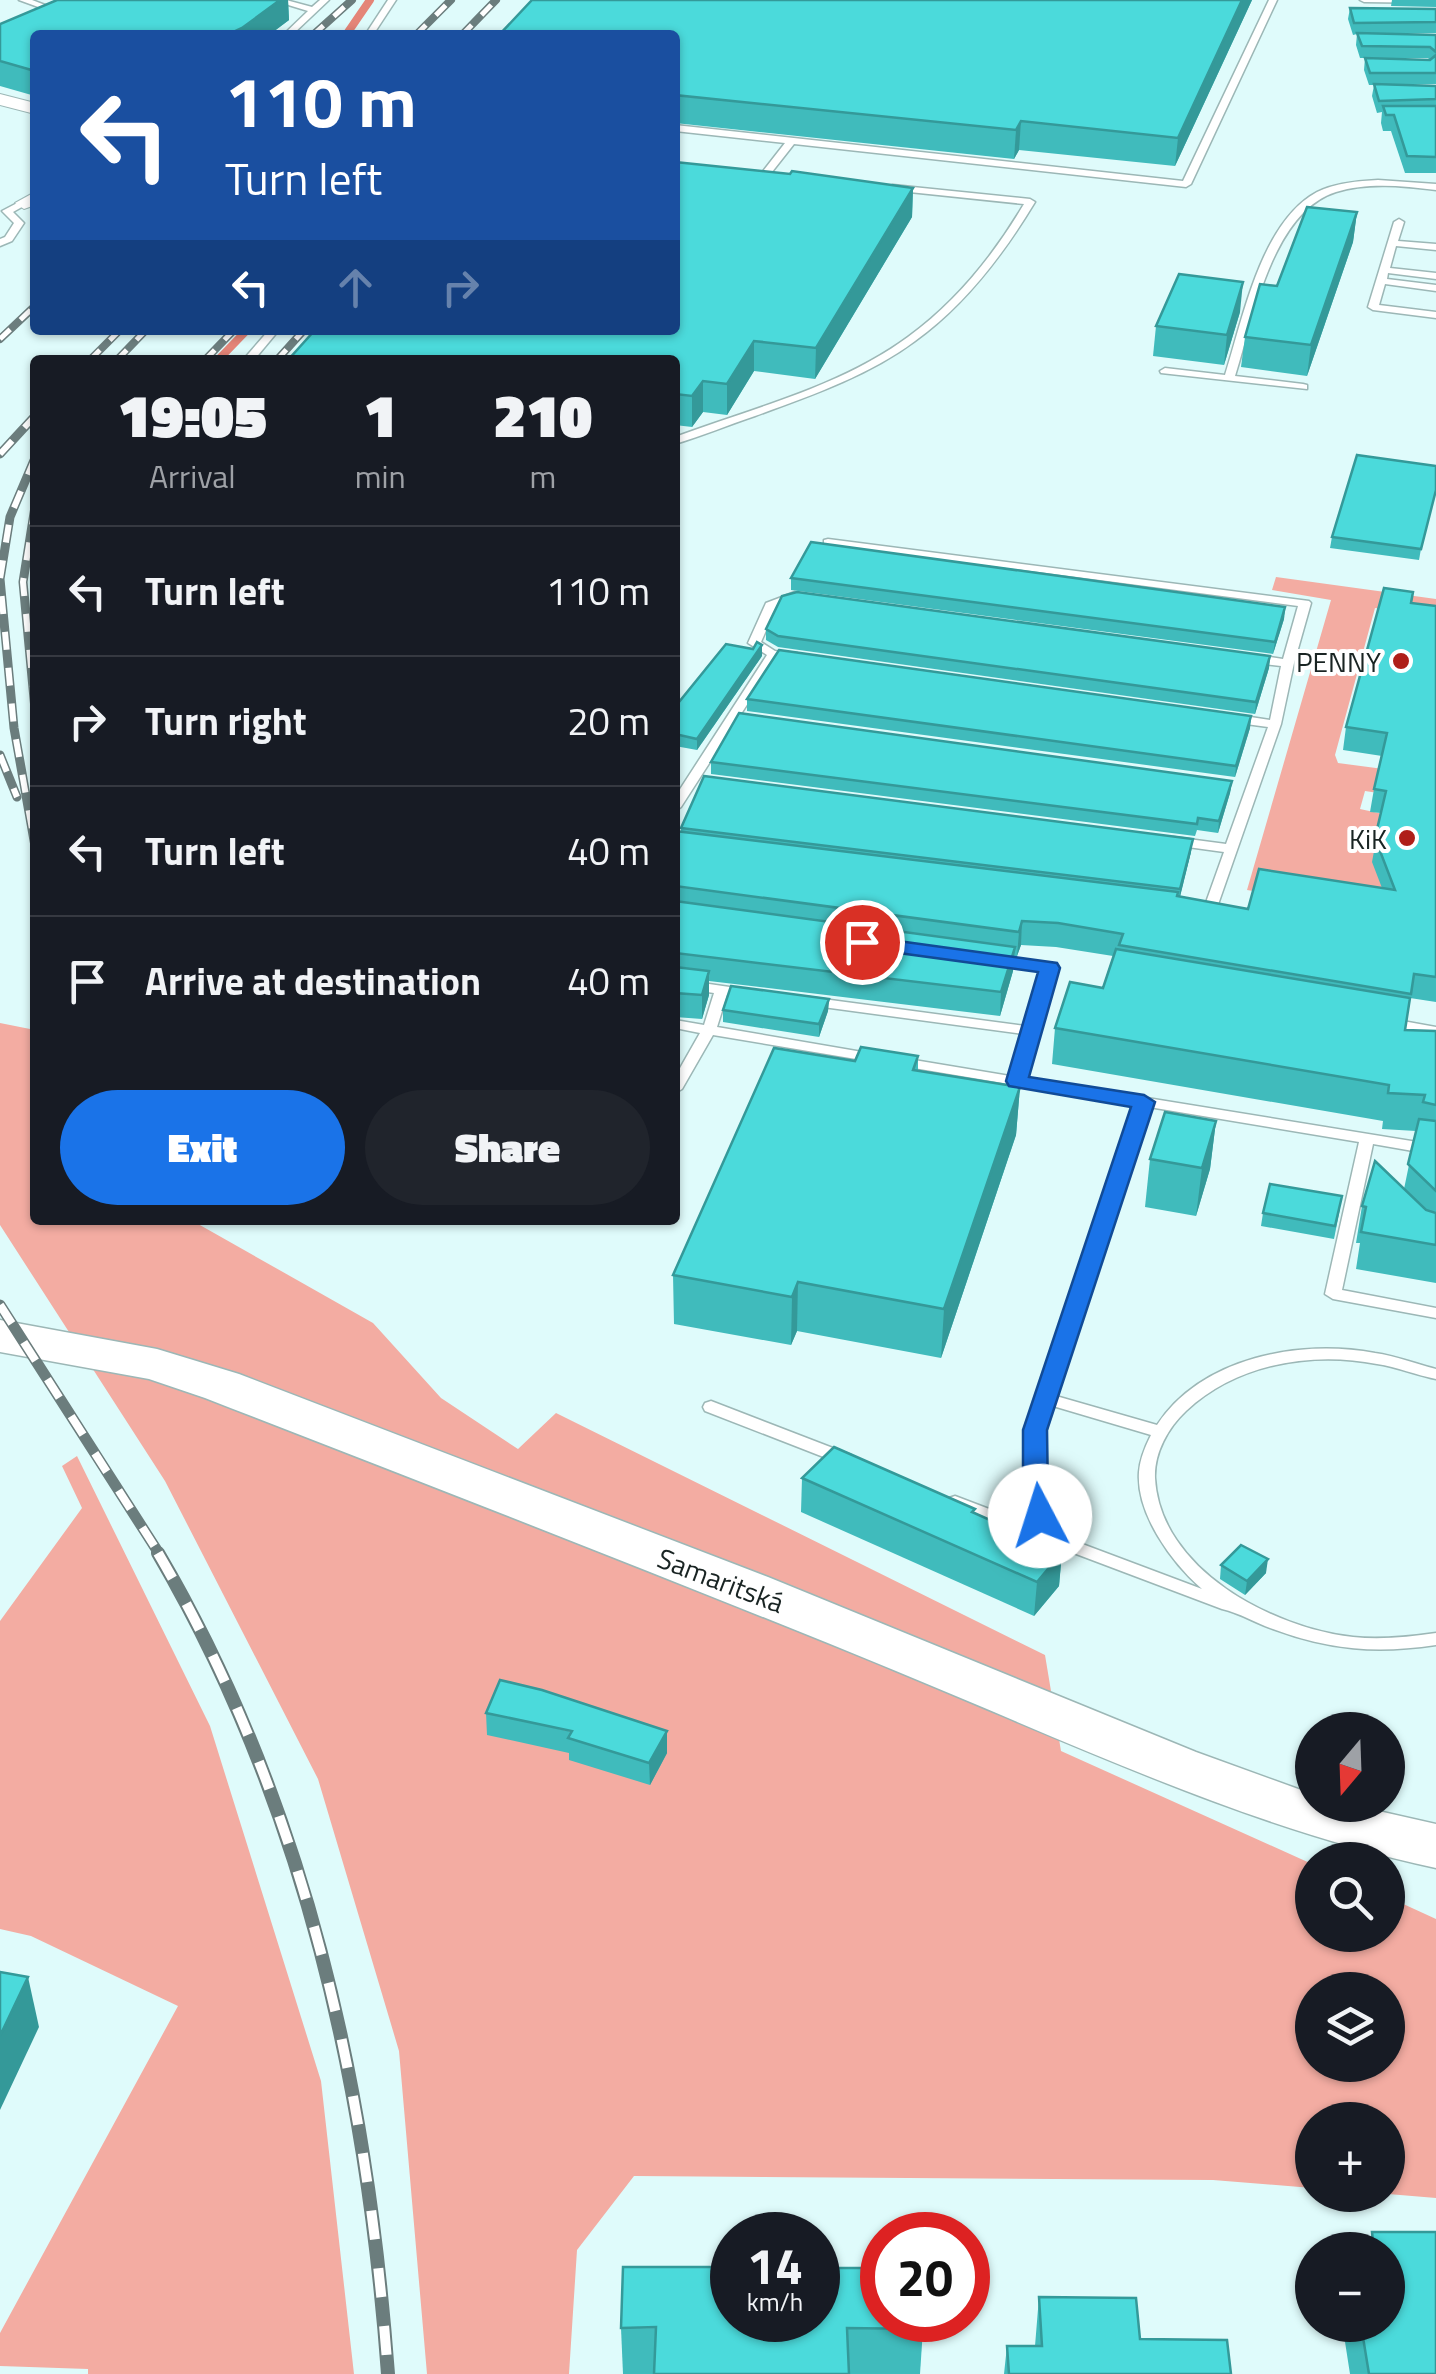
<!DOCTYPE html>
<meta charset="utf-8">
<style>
body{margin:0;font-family:"Titillium Web",sans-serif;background:#20242c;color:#f1f3f6;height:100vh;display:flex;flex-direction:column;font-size:38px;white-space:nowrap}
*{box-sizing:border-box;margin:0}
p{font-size:32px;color:#9ea1a6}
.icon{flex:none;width:55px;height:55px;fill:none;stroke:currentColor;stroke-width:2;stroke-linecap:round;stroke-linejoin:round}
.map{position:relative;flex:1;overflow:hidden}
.sheet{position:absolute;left:30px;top:355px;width:650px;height:870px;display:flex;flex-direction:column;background:#171b24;border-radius:10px;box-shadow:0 2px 8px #0004}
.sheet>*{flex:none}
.banner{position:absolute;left:30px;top:30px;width:650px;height:305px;border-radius:10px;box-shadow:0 2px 8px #0004;background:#1a4fa0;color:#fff;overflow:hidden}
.needle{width:65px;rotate:199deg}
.tools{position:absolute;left:1295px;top:1712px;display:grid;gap:20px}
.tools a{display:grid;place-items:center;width:110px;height:110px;border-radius:50%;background:#171b24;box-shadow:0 2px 8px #0004;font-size:50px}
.speed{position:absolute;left:710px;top:2212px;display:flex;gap:20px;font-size:50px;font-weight:700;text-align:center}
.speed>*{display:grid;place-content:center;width:130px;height:130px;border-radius:50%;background:#171b24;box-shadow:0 2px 8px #0004;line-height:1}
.speed small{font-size:25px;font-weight:400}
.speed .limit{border:15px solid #d22;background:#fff;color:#111}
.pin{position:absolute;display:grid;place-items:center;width:85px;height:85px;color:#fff;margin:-42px;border:5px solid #fff;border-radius:50%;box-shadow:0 2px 10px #0007}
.me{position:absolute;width:110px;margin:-55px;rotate:355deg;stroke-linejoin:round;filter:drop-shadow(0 0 8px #0008)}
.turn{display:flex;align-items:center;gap:35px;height:210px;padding:0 30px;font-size:45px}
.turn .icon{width:130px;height:130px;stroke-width:2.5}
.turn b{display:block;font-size:70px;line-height:85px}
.lanes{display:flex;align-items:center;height:95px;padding:0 30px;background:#0003;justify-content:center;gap:50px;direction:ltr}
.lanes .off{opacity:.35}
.eta{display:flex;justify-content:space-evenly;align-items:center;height:170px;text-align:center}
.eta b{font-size:60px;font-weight:800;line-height:70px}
.cta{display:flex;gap:20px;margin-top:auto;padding:20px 30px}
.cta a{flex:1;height:115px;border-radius:60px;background:#1a73e8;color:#fff;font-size:40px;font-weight:800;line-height:115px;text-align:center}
.cta a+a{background:#20242c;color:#f1f3f6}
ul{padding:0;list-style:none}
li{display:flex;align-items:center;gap:30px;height:130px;padding:0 30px;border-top:2px solid #363941}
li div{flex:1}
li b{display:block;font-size:38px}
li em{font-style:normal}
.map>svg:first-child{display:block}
</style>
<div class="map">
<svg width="1436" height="2374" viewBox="0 0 1436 2374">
<rect width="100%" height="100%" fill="#dffbfb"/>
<g fill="#f3aca2" fill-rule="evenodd">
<polygon points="1276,577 1436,599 1436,616 1375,608 1335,755 1338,763 1391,770 1385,794 1365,791 1360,809 1383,814 1436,921 1247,890 1331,600 1272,590"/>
<path d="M0 1023 35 1030V1220H191L373 1323 441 1398 518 1449 556 1413 1045 1655 1061 1751 1312 1864V1935H1388V1897L1436 1919V2198L1388 2194V2120H1312V2188L1213 2180 634 2176 577 2250 569 2374H427L399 2051 318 1779 165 1481 0 1225ZM1312 1990H1388V2065H1312Z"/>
<polygon points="77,1456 210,1726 321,2081 354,2374 88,2374 88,2369 0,2366 0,2333 178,2006 31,1936 0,1929 0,1621 82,1508 62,1466"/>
</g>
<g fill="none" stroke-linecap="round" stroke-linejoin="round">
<g stroke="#e48578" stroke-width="8">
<polyline points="346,35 370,0"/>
<polyline points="218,360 247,330"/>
</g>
<defs>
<g id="lane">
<polygon points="19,0 32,0 45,5 41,8"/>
<polygon points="272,0 286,0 312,7 320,0 329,0 292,35 283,35 308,11"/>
<polygon points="388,0 396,0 373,35 365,35"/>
<polygon points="1269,0 1277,0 1191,184 1186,187 794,144 768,177 765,178 760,175 785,143 675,131 675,125 1183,181"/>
<polygon points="1360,0 1436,0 1436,3 1364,2"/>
<path d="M1378 180 1436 184V190C1403 186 1368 182 1336 192 1272 212 1253 320 1235 376L1303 384 1307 385V389L1161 373 1160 371 1165 368 1225 375C1243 319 1261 222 1317 192 1335 183 1358 181 1378 180Z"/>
<path d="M893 185 1030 199 1035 202C1003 255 965 305 915 341 868 376 810 396 755 416 728 425 702 436 675 444V437C753 408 840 387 908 337 956 302 994 255 1024 204L890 190V186Z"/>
<polygon points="21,201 29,203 13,212 24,223 12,241 0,246 0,239 5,237 14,223 2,211"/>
<polygon points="1399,219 1404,222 1398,241 1436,244 1436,250 1396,246 1390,268 1436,273 1436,279 1388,273 1387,279 1436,285 1436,291 1385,284 1379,305 1436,312 1436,318 1373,310 1368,307 1394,222"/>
<polygon points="269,330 279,330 254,360 243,360"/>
<polygon points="828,539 1309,601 1311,603 1294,663 1281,724 1214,916 1202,916 1195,912 1204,908 1224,852 1173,845 1166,841 1173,837 1226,844 1268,727 1231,722 1225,718 1231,714 1270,720 1281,666 1249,662 1243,658 1249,654 1283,659 1298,606 824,544 824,540"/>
<polygon points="795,592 801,596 799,598 777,605 761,642 775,651 797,653 803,657 797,661 777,658 681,807 675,811 675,797 767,655 748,643 766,603"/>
<path d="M996 956 1050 964 1057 968 1024 1078 1436 1145V1155L1373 1144 1342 1290 1436 1308V1318L1333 1299 1325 1294 1359 1142 1149 1107 1056 1396 1157 1425C1202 1357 1300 1339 1375 1353 1396 1356 1416 1364 1436 1369V1379C1416 1375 1397 1367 1377 1364 1311 1351 1236 1364 1186 1411 1168 1428 1154 1453 1155 1478 1160 1570 1273 1628 1353 1637 1381 1640 1408 1637 1436 1633V1645C1376 1654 1330 1650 1273 1629 1255 1623 1240 1613 1222 1609L949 1506 947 1502 949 1498 955 1496 1034 1526 1026 1467 1033 1416 1135 1105 902 1066 895 1062 902 1058 1010 1076 1023 1034 808 1005 801 1001 808 997 1025 1026 1042 971 991 963 989 960ZM1053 1406 1151 1435C1145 1447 1140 1459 1139 1472 1136 1514 1172 1563 1202 1589L1053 1533C1043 1491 1038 1448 1053 1406Z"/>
<polygon points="675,979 750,990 752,993 750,996 727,995 717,1027 874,1054 881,1058 874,1062 713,1035 682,1089 675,1093 675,1077 700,1033 675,1028 675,1020 704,1025 714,993 675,987"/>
<polygon points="1386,1018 1436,1027 1436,1035 1381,1025 1379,1022"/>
<polygon points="711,1401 851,1455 853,1459 851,1463 839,1463 705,1411 703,1407 705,1403"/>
</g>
<g id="street">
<polygon points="0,94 35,103 35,114 0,105"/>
<polygon points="35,192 35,205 24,209 15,203"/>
</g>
<path id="secondary" d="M0 1320 157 1349 239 1374 768 1577 1196 1752 1312 1794V1805H1352L1436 1824V1868C1246 1827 1074 1744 896 1671 667 1577 436 1488 205 1398L149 1379 0 1352Z"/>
</defs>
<use href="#lane" stroke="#9cb7b6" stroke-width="3"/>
<use href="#street" stroke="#9cb7b6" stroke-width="2"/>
<use href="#secondary" stroke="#9cb7b6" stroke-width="3"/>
<use href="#lane" fill="#fff" fill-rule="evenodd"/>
<use href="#street" fill="#fff" fill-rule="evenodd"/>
<use href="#secondary" fill="#fff" fill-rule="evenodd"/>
<defs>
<g id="rail-far3">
<polyline points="313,35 352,0"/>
<polyline points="416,35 451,0"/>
<polyline points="462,35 496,0"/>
<polyline points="0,339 35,306"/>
<polyline points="90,360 120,330"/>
<polyline points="117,360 146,330"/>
<polyline points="205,360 234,330"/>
<polyline points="277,360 304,330"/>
</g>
<g id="rail-far2">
<polyline points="0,454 35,416"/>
<polyline points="35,458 10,517 0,579 14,728 35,846"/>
<polyline points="35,507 23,582 35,709"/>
<polyline points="0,755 17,797"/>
</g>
<polyline id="rail-far1" points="0,1305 160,1555"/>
<path id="rail" d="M158 1553C305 1804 367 2087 388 2374"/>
</defs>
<use href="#rail-far3" stroke="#6b7d7d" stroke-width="8"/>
<use href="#rail-far2" stroke="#6b7d7d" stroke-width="9"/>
<use href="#rail-far1" stroke="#6b7d7d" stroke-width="11"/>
<use href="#rail" stroke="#6b7d7d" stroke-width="14"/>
<use href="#rail-far3" stroke="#fff" stroke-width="5" stroke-dasharray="14" stroke-linecap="butt"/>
<use href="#rail-far2" stroke="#fff" stroke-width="6" stroke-dasharray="18" stroke-linecap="butt"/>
<use href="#rail-far1" stroke="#fff" stroke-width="8" stroke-dasharray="22" stroke-linecap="butt"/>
<use href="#rail" stroke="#fff" stroke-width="10" stroke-dasharray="29" stroke-linecap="butt"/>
</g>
<g fill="#40bbbc">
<polygon points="57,0 288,0 289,20 269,35 35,35 35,96 0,86 0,24"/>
<polygon points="1252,0 1175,166 1019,150 1014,159 675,123 675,35"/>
<polygon points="1392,0 1436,0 1436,7 1391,6"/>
<polygon points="1350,8 1436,9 1436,33 1386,34 1436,35 1436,84 1392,85 1436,86 1436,173 1405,173 1391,131 1383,131 1381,123 1382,112 1377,113 1372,96 1374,85 1369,85 1364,70 1365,58 1430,60 1428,58 1360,58 1356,45 1357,34 1353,35 1348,19"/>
<polygon points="913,188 912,217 815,379 754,371 727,415 703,412 692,427 675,425 675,360"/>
<polygon points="1357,212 1353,242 1307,376 1241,367 1245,337 1277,286"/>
<polygon points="1240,312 1224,365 1153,356 1156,326"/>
<polygon points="1436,466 1419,560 1330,548 1332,537"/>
<polygon points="791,578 1285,607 1284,619 1273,654 791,590"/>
<polygon points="1412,603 1436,606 1436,1002 1410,998 1405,1030 1436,1031 1436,1283 1356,1269 1360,1243 1356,1243 1362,1206 1404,1189 1416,1131 1382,1129 1383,1121 1052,1064 1055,1028 1103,988 1113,956 1056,947 1021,945 1017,956 1014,956 1013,971 1000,1016 709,981 709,995 702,1019 675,1017 675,831 681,832 681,828 1191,852 1180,896 1248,909 1382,888 1372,862 1381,813 1370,812 1374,789 1382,756 1343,750 1346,727"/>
<polygon points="766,629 1270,656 1269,668 1255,714 778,647 766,640"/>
<polygon points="762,656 697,750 675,746 675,707"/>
<polygon points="747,699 1251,716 1250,728 1235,777 747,711"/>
<polygon points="711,762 1232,781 1230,793 1218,833 1197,830 1195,836 711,774"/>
<polygon points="829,999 828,1011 819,1037 723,1022 723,1010"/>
<polygon points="918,1056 918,1071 1020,1087 1016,1135 941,1358 797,1331 791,1345 674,1324 673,1275 855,1061"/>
<polygon points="1216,1121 1210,1169 1196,1216 1145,1207 1150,1159"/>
<polygon points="1340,1209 1334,1239 1261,1226 1263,1213"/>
<polygon points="802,1478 1062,1552 1059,1586 1034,1616 801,1512"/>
<polygon points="1221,1565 1266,1573 1245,1595 1220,1579"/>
<polygon points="486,1713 667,1753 650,1785 569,1760 569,1753 487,1735"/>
<polygon points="1372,2232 1436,2232 1436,2374 1350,2374 1343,2329 1344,2325 1388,2325 1388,2250 1368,2250"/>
<polygon points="1039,2297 1140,2339 1231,2374 1004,2374 1007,2346 1035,2346"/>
<polygon points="621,2328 923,2329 920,2374 623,2374"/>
</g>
<g fill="#349999">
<polygon points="270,0 288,0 289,20 269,35 227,35"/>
<polygon points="1242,0 1252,0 1175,166 1178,138"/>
<polygon points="1021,121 1019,150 1014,159 1016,130"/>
<polygon points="913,188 912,217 815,379 816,348"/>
<polygon points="1357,212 1353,242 1307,376 1311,345"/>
<polygon points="1243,282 1240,312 1224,365 1227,335"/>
<polygon points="754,341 754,371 727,415 727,384"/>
<polygon points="703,381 703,412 692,427 692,396"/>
<polygon points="1285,607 1284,619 1273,654 1275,642"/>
<polygon points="762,645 762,656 697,750 697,739"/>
<polygon points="1270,656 1269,668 1255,714 1256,702"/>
<polygon points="1251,716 1250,728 1235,777 1236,766"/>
<polygon points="1232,781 1230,793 1218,833 1219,821"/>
<polygon points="1193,839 1191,852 1179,901 1180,889"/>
<polygon points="1022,921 1021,945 1017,956 1019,932"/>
<polygon points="1015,947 1013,971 1000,1016 1001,992"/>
<polygon points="709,971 709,995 702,1019 702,995"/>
<polygon points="829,999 828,1011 819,1037 819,1024"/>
<polygon points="1020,1087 1016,1135 941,1358 944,1309"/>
<polygon points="1216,1121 1210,1169 1196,1216 1202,1168"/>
<polygon points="798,1282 797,1331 791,1345 792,1297"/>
<polygon points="1062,1552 1059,1586 1034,1616 1037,1582"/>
<polygon points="1268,1559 1266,1573 1245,1595 1247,1581"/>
<polygon points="667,1731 667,1753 650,1785 649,1763"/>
<polygon points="28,1977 39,2027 0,2110 0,2036"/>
</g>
<g fill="#4bdadb" stroke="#349999" stroke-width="2.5">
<polygon points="57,0 280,0 242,28 227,35 35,35 35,71 0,61 0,24"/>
<polygon points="532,0 1242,0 1178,138 1021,121 1016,130 675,95 675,35 499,35"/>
<polygon points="1350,8 1436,9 1436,22 1354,23"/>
<polygon points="1357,33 1436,35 1436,52 1430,47 1362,46"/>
<polygon points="1436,55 1436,73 1370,73 1365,58 1430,60"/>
<polygon points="1374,84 1436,86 1436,99 1379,101"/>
<polygon points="1383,106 1436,106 1436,157 1407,156 1394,115 1386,115"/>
<polygon points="675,162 790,174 792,171 913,188 816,348 754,341 727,384 703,381 692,396 675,394 675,360 288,360 315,330 675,330"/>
<polygon points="1307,207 1357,212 1311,345 1245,337 1260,284 1277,286"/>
<polygon points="1179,274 1243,282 1227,335 1156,326"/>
<polygon points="1357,455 1436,466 1436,490 1421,549 1332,537"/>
<polygon points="811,542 1285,607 1275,642 791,578"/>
<polygon points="1384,588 1413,592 1411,603 1436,606 1436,977 1414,974 1411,994 1119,945 1123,934 1058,923 1022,921 1019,932 675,886 675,831 1178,892 1177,896 1248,909 1259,869 1395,890 1375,838 1386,791 1374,789 1387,733 1346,727"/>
<polygon points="797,592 1270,656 1256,702 778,636 766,629 782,596"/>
<polygon points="757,642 762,645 697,739 675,734 675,707 726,644 753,649"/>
<polygon points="779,650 1251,716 1236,766 747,699"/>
<polygon points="739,713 1232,781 1219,821 1198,818 1197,824 711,762"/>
<polygon points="704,776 1193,839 1180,889 681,828"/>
<polygon points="675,901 1015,947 1001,992 675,953"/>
<polygon points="1116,949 1410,998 1405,1030 1436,1031 1436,1105 1423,1102 1425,1095 1388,1093 1389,1085 1055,1028 1070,982 1103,988"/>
<polygon points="675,967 709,971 702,995 675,993"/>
<polygon points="731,986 829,999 819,1024 723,1010"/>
<polygon points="861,1047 918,1056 913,1070 1020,1087 944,1309 798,1282 792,1297 673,1275 774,1048 855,1061"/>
<polygon points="1165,1112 1216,1121 1202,1168 1150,1159"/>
<polygon points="1419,1119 1436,1121 1436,1191 1408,1164"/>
<polygon points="1375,1161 1426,1210 1436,1213 1436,1245 1361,1232 1366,1207 1362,1206"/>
<polygon points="1270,1184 1342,1196 1335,1226 1263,1213"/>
<polygon points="834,1447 975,1509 972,1512 1062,1552 1037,1582 802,1478"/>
<polygon points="1241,1545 1268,1559 1247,1581 1221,1565"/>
<polygon points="500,1680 542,1690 667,1731 649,1763 568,1738 572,1731 486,1713"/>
<polygon points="0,1972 28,1977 0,2036"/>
<polygon points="1372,2232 1436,2232 1436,2374 1369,2374 1361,2325 1388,2325 1388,2250 1374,2250"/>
<polygon points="623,2267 732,2267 732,2320 818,2320 818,2268 882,2268 882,2320 923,2320 923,2329 847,2328 849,2374 654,2374 656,2327 621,2328"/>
<polygon points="1039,2297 1136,2298 1140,2339 1227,2340 1231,2374 1009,2374 1007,2346 1042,2346"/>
</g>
<polygon fill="#1a73e8" stroke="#114b97" stroke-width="2.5" points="862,936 1057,963 1060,968 1029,1077 1144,1095 1155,1102 1047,1430 1048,1495 1053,1516 1049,1522 1031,1522 1023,1495 1023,1430 1131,1107 1009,1086 1006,1081 1038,972 855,947 852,942 855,938"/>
<g fill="#af1f19" stroke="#fff" stroke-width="4">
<circle cx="1401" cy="661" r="10"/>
<circle cx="1407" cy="838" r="10"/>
</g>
<g text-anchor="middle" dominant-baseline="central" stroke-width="8" stroke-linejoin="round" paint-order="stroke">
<g font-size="28" fill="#192423" stroke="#fff" text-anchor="end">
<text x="1381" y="661">PENNY</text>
<text x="1387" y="838">KiK</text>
</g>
<g font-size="28" fill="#192423" stroke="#fff">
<text transform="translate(721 1580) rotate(21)">Samaritská</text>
</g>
</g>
</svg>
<div class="tools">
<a><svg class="needle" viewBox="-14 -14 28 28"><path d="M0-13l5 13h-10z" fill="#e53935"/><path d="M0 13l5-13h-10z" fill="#9ea1a6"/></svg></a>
<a><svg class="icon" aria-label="search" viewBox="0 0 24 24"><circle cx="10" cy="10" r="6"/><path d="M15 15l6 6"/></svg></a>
<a><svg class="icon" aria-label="layers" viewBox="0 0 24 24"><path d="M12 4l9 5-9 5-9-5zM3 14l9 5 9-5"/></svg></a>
<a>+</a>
<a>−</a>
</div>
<div class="speed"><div>14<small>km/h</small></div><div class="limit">20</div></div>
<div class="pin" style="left:862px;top:942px;background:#d93025"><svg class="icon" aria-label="arrive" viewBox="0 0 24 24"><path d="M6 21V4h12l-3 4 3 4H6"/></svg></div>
<svg class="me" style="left:1040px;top:1516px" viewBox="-20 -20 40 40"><circle r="19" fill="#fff"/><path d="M0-13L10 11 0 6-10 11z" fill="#1a73e8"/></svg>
<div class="banner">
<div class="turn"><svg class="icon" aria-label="left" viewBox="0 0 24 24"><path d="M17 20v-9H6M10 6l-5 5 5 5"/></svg><div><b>110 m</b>Turn left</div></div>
<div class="lanes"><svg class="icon" aria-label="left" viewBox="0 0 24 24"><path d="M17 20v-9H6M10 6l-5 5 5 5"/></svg><svg class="icon off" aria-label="ahead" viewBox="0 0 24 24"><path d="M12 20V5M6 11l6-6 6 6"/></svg><svg class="icon off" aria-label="right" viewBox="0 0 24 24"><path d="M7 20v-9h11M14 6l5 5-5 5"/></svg></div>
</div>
<section class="sheet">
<div class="eta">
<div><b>19:05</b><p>Arrival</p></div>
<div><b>1</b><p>min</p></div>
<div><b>210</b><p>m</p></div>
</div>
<ul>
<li><svg class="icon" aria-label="left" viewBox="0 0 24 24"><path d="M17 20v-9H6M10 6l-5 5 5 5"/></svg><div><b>Turn left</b></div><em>110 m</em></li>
<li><svg class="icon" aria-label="right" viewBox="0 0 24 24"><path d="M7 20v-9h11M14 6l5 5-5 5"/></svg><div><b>Turn right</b></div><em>20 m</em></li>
<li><svg class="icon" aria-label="left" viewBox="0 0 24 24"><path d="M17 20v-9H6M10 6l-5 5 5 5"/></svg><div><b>Turn left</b></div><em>40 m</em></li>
<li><svg class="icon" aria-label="arrive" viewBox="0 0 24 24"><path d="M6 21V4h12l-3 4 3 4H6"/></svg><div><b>Arrive at destination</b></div><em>40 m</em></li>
</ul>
<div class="cta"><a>Exit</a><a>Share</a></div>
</section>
</div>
